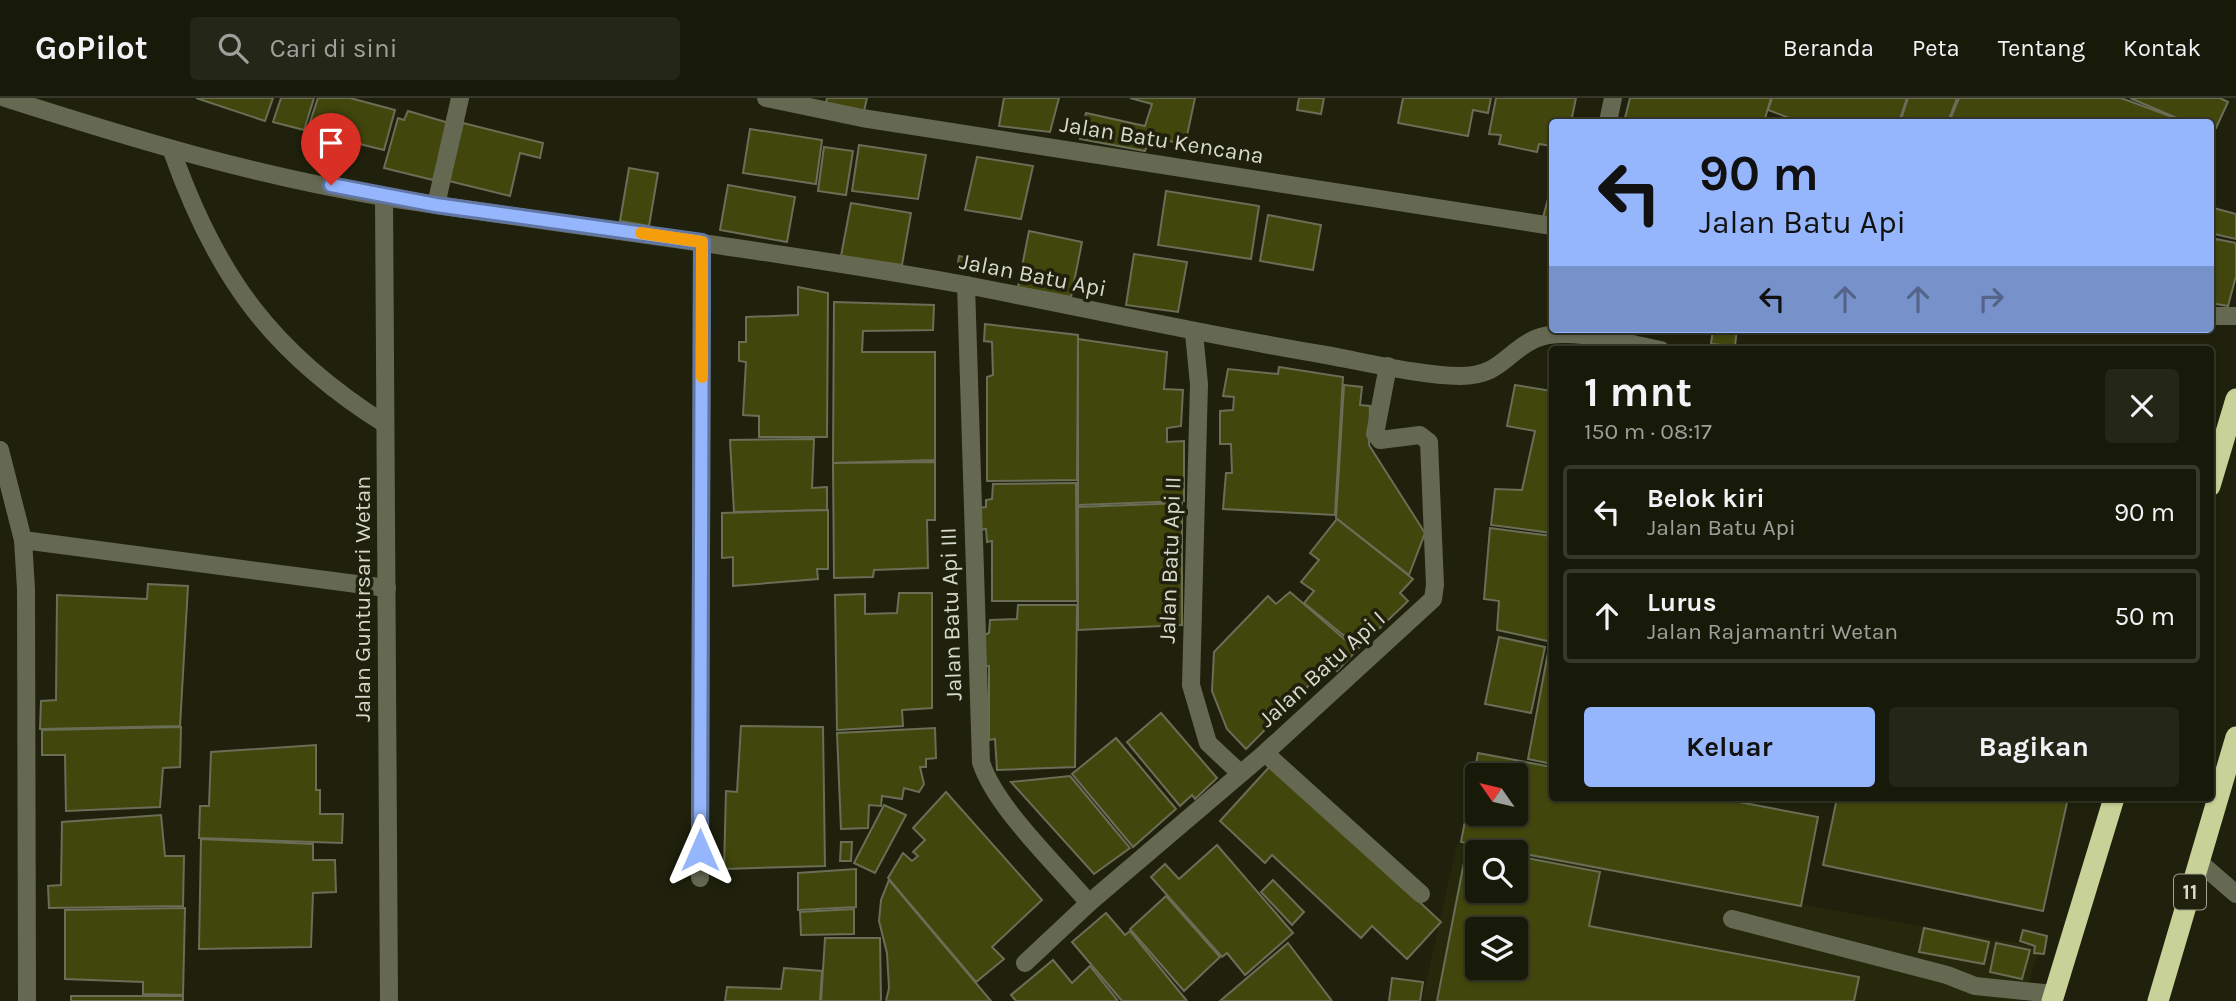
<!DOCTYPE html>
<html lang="id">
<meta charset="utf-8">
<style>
body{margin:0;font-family:Karla,sans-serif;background:#242617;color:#f1f3f6;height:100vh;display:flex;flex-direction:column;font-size:26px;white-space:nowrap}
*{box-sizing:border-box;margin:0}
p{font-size:23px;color:#9ea09c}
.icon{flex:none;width:38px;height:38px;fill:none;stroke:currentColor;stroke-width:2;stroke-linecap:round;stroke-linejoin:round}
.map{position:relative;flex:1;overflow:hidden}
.sheet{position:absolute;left:1549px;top:248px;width:665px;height:455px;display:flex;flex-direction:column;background:#171909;border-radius:7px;box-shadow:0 2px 5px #0004,0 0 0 2px #36382a}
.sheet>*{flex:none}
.guide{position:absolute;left:1549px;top:21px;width:665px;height:214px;border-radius:7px;box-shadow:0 2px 5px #0004,0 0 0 2px #36382a;background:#95b6fd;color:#111;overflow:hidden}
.needle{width:46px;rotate:304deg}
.fabs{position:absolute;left:1465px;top:665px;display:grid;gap:14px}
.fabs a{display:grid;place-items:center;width:63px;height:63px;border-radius:7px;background:#171909;box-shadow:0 2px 5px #0004,0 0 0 2px #36382a;font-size:35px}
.pin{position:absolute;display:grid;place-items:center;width:60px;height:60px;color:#fff;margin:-72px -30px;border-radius:50% 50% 50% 0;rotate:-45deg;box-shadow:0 0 7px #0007}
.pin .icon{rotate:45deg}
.me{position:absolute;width:77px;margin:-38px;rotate:0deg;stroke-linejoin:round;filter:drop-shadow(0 0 5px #0008)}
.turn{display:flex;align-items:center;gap:24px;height:147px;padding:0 35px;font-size:32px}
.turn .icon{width:91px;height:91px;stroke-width:2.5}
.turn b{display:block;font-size:49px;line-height:60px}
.lanes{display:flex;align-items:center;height:66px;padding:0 35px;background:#0003;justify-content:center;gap:35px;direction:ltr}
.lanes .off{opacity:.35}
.round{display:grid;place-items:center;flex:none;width:74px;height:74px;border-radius:7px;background:#242617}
.overview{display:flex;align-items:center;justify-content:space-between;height:119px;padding:0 35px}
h1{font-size:42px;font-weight:700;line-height:52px}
.button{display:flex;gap:14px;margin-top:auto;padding:14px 35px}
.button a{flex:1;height:80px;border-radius:7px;background:#95b6fd;color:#111;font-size:28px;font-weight:700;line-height:80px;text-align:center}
.button a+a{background:#242617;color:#f1f3f6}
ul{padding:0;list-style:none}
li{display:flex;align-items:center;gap:21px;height:94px;margin:0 14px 10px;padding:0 21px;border:4px solid #36382a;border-radius:7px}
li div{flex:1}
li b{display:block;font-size:26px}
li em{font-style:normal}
header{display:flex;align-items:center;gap:42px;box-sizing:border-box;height:98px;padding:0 35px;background:#171909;border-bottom:2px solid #36382a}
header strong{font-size:33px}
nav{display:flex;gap:38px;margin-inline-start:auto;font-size:24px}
.search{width:490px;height:63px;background:#242617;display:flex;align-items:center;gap:18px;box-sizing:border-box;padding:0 24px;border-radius:7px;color:#9ea09c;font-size:26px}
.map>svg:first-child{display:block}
</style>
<header>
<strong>GoPilot</strong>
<div class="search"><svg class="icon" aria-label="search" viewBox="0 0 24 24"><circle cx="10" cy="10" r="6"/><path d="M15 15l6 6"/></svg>Cari di sini</div>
<nav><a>Beranda</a><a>Peta</a><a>Tentang</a><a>Kontak</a></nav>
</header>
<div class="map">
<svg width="2236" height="903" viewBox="0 0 2236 903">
<rect width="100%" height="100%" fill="#1f210c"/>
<path fill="#25280b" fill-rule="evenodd" d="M1457 746 1503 754H1477V793H1516V756L2040 849 2023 903H1422ZM1477 831H1516V870H1477Z"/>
<g fill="#41460d" stroke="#6a6e56" stroke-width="2" fill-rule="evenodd">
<polygon points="196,0 273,0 265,23"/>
<polygon points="281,0 314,0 304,32 273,24"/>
<polygon points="318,0 350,0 395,12 384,52 307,33"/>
<polygon points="827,0 867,0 864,13 826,5"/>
<polygon points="1004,0 1059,0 1050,34 999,28"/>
<polygon points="1130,0 1195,0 1185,47 1150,38 1145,53 1080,41 1086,15 1145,28 1152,6"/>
<polygon points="1299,0 1324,0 1321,16 1297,12"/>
<polygon points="1403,0 1491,0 1488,15 1473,12 1468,38 1398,25"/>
<polygon points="1496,0 1576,0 1571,24 1552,24 1552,48 1539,46 1537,54 1499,46 1501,37 1489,36"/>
<polygon points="1630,0 1771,0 1764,24 1624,24"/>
<polygon points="1772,0 1907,0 1899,24 1800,24 1768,12"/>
<polygon points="1908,0 1957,0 1948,24 1900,24"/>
<polygon points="1959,0 2121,0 2178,21 2177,24 1949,24"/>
<polygon points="2130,0 2220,0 2228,4 2216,30 2210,28 2210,24 2186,24"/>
<polygon points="408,13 449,25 433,82 384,70 398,20 404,22"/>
<polygon points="463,25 543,45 540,60 520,55 510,98 449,83"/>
<polygon points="750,31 822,42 816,86 743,75"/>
<polygon points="859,47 926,57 918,101 852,93"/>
<polygon points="824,49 853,53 846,97 818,93"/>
<polygon points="977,59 1033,68 1021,121 965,112"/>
<polygon points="629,70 658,75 649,128 620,123"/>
<polygon points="728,87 795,99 787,144 720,132"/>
<polygon points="1166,93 1259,108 1251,161 1158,147"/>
<polygon points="1548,101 1552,102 1552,125 1542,123"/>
<polygon points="851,105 911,115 902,167 841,158"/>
<polygon points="2210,109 2236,116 2236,141 2210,135"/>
<polygon points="1268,117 1321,127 1313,172 1260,163"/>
<polygon points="1029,133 1082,144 1071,199 1018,189"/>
<polygon points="2216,141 2236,145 2236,178 2228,208 2210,205 2210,164"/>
<polygon points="1134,156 1187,164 1178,214 1126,207"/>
<polygon points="959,158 974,161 972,173 957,171"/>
<polygon points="798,189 828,195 827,339 759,339 759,318 743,317 746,264 739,263 739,244 746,244 746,219 798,217"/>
<polygon points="834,204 934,207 933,232 863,233 862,254 935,254 935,362 833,365"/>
<polygon points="985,226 1078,237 1077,382 987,383 987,279 993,277 992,244 984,243"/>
<polygon points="1713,231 1737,231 1735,248 1711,246"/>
<polygon points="1078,241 1167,254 1164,291 1183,292 1181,328 1167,330 1167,344 1184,343 1184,403 1078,407"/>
<polygon points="1279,269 1343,279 1335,417 1223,411 1226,375 1232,375 1231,346 1220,346 1220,313 1233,312 1234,299 1223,298 1228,271 1278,276"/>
<polygon points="1344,287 1362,289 1360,307 1370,308 1369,347 1425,435 1409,477 1336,420"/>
<polygon points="1515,287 1552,293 1552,435 1491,427 1495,391 1522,392 1535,333 1507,328"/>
<polygon points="814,341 812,390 827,389 827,412 734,414 730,342"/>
<polygon points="935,364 935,422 927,422 928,470 874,472 873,479 834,480 833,365"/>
<polygon points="1076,385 1077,503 992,503 992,443 987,444 986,431 979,432 978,410 986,409 986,402 992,401 993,386"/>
<polygon points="1182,405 1182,527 1078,532 1078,409"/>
<polygon points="828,412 828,471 817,471 818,481 733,488 733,459 722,460 722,415"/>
<polygon points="1337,421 1413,481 1400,495 1408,503 1359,550 1304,505 1314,493 1301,484 1319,462 1310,455"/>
<polygon points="1490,430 1552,438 1552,544 1497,532 1499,503 1484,501"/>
<polygon points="148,486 188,488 180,628 40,631 41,603 56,602 57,497 147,501"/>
<polygon points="1290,494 1357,552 1337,573 1330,566 1246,651 1227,631 1212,593 1214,554 1268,498 1276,506"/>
<polygon points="899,495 932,495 932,610 902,612 903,628 837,632 835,497 865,496 865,516 897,515"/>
<polygon points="1018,507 1077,507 1075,669 997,672 995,641 989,642 989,568 981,569 982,538 989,535 990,522 1017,521"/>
<polygon points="1499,539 1545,549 1531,615 1485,606"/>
<polygon points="1549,549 1552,550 1552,666 1528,661"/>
<polygon points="1161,615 1217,680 1195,701 1192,697 1180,708 1127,644"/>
<polygon points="741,628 823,629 825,768 724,771 726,693 737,694"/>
<polygon points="181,629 180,669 163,670 160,709 66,713 65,657 42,657 42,632"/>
<polygon points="935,630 936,660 926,661 926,669 920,669 924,686 919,694 904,690 902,701 882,698 881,708 869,707 868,730 841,731 837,635"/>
<polygon points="1116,640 1176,711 1133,749 1072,676"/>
<polygon points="316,647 316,692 320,692 320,716 343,716 342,745 199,740 200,708 209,708 211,654"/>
<path d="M1478 655 1552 669V700H1718L1818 719 1801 808 1461 744ZM1477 677H1516V716H1477Z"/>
<polygon points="1272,666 1441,824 1407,861 1372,828 1361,840 1272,757 1265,765 1220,723"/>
<polygon points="1070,678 1130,750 1094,776 1011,684"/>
<polygon points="946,694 1042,802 992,849 1004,861 976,884 888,780 903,755 912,763 918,758 913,754 925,742 913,730"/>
<polygon points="1837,700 2068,700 2043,813 1823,767"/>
<polygon points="884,707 906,717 875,775 854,765"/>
<polygon points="161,717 165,758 184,758 183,808 49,810 48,788 61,787 62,724"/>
<polygon points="201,741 313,746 313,762 335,762 336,794 313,795 311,849 199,851"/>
<polygon points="841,744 852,744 851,763 840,763"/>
<polygon points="1217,747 1293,835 1245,877 1227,855 1222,859 1151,779 1165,766 1179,781"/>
<path d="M1467 749 1495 754H1477V793H1516V758L1600 774 1589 828 1859 879 1854 903H1437ZM1477 831H1516V870H1477Z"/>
<polygon points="856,771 856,809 798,812 798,775"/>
<polygon points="889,782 991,903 886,903 889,890 887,855 879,823 881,802"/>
<polygon points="1273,782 1304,814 1292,827 1261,794"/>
<polygon points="1166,798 1220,859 1184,893 1130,831"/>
<polygon points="185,810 183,897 143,896 143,884 65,881 65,812"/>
<polygon points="854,811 854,836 801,837 800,814"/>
<polygon points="1106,815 1125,837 1130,833 1187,903 1122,903 1072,844"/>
<polygon points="1924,830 1989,844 1984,866 1919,854"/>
<polygon points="2023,832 2047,838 2044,856 2034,855 2035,848 2020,843"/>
<polygon points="825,840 880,840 881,903 821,903"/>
<polygon points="1288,845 1332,903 1220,903"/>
<polygon points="1996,845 2030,852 2022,881 1990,874"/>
<polygon points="1053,862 1072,885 1090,868 1118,903 1016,903 1011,897"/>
<polygon points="784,870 822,873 820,903 725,903 727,889 781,891"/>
<polygon points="1392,880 1423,884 1420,903 1389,903"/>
<rect x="71" y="898" width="112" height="5"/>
</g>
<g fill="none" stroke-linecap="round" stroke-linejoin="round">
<g stroke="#656952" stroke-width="18">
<path d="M5 0C130 40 255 78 384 99 578 129 773 152 966 187 1086 210 1205 237 1326 257 1365 264 1422 278 1460 278 1501 278 1506 254 1535 241 1565 227 1628 246 1661 252"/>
<polyline points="766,0 862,20 1552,128"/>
<polyline points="1608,24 1613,0"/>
<path d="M172 53C216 178 272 255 385 326"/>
<polyline points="384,99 389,903"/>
<polyline points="436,107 460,0"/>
<path d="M966 187 981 664C995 709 1057 767 1089 805"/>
<polyline points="2210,218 2236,218"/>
<polyline points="1194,235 1199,286 1191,587 1208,645 1240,675"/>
<polyline points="0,352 23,442 26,491 27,903"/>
<polyline points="23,442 387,490"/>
<polyline points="1265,655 1421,796"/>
<polyline points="2199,764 2236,796"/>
<polyline points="700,780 702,144"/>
<polyline points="1732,821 1947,877 1975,888 2054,896"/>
<polyline points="1025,865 1089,805 1265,655 1433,501 1435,487 1429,344 1420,337 1380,342 1375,336 1388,268"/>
</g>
<g stroke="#c8d197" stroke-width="21">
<polyline points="2210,388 2236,301"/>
<polyline points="2052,903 2114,700"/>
<polyline points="2158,903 2236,639"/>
</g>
</g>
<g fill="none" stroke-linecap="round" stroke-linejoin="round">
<defs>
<polyline id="route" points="331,87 436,107 702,144 700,752"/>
</defs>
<use href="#route" stroke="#6176a4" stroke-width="18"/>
<use href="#route" stroke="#95b6fd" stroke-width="12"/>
<polyline stroke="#f59e0b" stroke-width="12" points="641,135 702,144 702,279"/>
</g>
<g text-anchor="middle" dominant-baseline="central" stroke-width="7" stroke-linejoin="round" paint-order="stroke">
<rect fill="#1f210c" stroke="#a0a292" stroke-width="2" x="2174" y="776.5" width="32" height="35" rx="5"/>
<g font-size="21" font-weight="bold" fill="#d7d9cc">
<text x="2190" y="794">11</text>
</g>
<g font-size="23" fill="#d7d9cc" stroke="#1f210c">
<text transform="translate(1162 42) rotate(9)">Jalan Batu Kencana</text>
<text transform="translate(1033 177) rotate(11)">Jalan Batu Api</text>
<text transform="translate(1170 462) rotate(-88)">Jalan Batu Api II</text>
<text transform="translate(362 501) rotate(-90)">Jalan Guntursari Wetan</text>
<text transform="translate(951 516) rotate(-92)">Jalan Batu Api III</text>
<text transform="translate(1322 571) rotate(-42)">Jalan Batu Api I</text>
</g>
</g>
</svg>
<div class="fabs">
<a><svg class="needle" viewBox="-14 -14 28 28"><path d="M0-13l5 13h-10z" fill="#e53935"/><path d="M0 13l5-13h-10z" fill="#9ea09c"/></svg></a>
<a><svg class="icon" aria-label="search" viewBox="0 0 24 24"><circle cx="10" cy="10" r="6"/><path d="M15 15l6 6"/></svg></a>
<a><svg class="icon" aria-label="layers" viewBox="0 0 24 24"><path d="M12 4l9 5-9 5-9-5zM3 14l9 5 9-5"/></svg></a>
</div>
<div class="pin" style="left:331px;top:87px;background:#d93025"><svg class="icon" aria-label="arrive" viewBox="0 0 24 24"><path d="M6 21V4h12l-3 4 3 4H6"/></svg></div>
<svg class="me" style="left:700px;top:752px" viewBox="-20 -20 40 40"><path d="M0-17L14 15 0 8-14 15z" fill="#95b6fd" stroke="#fff" stroke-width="4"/></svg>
<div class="guide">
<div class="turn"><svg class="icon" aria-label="left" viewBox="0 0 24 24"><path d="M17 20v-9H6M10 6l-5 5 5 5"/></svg><div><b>90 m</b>Jalan Batu Api</div></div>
<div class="lanes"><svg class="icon" aria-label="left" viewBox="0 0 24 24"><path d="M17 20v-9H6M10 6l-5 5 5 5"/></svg><svg class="icon off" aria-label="ahead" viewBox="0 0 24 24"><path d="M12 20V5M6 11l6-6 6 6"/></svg><svg class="icon off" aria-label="ahead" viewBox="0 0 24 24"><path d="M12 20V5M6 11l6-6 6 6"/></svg><svg class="icon off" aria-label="right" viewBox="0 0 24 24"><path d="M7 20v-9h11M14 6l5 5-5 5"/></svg></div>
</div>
<section class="sheet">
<div class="overview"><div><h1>1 mnt</h1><p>150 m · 08:17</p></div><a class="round"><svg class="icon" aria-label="close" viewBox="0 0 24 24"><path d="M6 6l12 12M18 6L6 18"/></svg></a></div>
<ul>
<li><svg class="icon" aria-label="left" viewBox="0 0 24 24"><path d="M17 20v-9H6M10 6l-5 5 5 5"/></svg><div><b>Belok kiri</b><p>Jalan Batu Api</p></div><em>90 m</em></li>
<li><svg class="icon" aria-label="ahead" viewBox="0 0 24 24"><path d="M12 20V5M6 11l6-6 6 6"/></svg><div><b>Lurus</b><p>Jalan Rajamantri Wetan</p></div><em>50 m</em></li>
</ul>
<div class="button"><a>Keluar</a><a>Bagikan</a></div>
</section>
</div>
